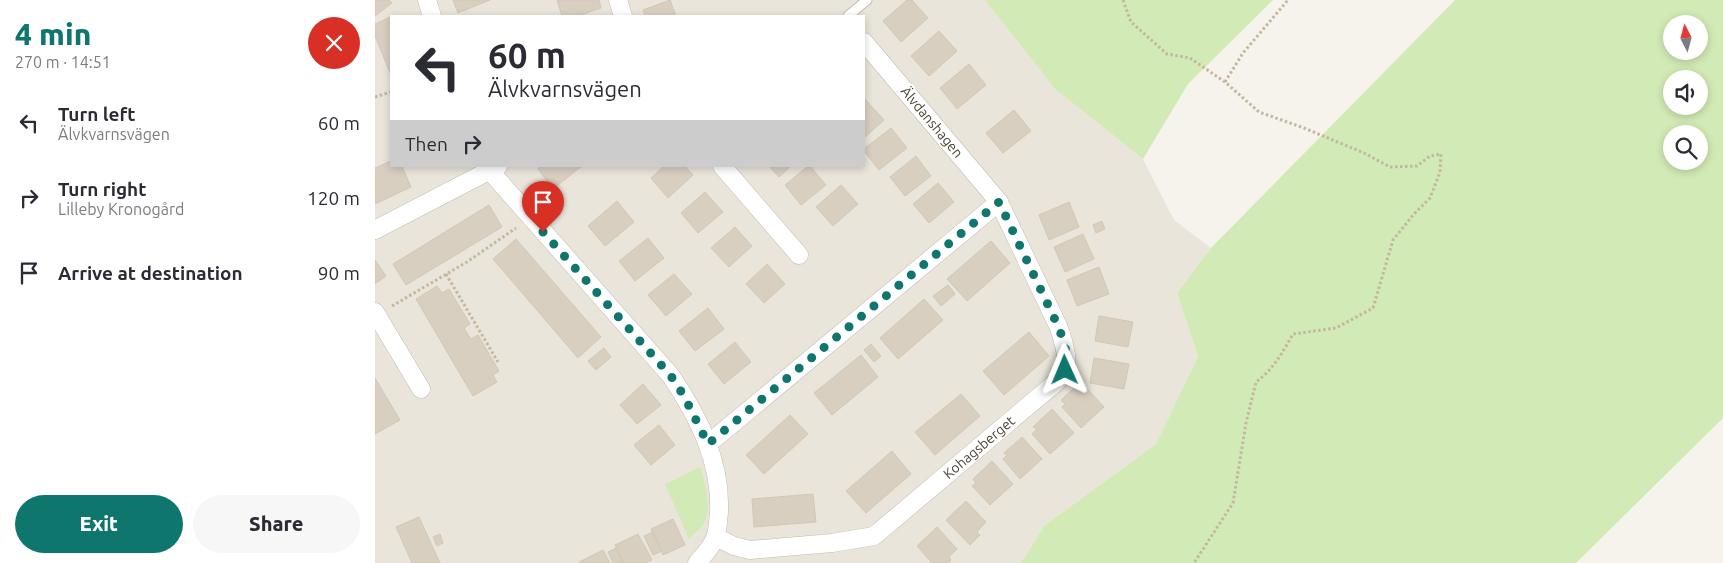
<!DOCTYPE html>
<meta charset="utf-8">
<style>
body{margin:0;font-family:Ubuntu,sans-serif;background:#f7f7f7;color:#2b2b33;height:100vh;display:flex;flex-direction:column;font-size:19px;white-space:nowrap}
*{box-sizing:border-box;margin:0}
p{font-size:16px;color:#7c7c81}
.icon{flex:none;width:28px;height:28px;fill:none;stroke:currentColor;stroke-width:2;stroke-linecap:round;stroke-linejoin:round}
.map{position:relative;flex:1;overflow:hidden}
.drawer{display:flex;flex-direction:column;background:#fff;width:375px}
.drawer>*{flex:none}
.banner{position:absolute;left:15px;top:15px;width:475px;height:152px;border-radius:0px;box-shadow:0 2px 8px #0003;background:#fff;color:#2b2b33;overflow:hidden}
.needle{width:32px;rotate:354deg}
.controls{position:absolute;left:1288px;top:15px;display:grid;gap:10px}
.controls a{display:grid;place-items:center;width:45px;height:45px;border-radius:50%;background:#fff;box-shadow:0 2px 8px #0003;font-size:25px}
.pin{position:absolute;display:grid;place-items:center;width:42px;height:42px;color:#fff;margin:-51px -21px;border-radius:50% 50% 50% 0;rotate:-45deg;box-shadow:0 0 5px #0007}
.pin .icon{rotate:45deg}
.me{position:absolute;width:55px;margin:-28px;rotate:359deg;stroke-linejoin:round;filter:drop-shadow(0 0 4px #0008)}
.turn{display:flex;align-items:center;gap:18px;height:105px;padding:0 15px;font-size:22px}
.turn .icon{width:65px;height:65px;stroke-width:2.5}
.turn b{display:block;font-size:35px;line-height:42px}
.then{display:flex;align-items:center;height:48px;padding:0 15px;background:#0003;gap:10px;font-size:19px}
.round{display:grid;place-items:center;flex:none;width:52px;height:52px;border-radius:26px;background:#f7f7f7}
.summary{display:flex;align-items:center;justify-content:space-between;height:85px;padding:0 15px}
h1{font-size:30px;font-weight:800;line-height:38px;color:#0f766e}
.action{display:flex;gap:10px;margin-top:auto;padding:10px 15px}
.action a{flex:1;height:58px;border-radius:30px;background:#0f766e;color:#fff;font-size:20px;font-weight:800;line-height:58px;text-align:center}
.action a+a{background:#f7f7f7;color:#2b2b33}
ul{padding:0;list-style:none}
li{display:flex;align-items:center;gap:15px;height:75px;padding:0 15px}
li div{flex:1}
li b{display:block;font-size:19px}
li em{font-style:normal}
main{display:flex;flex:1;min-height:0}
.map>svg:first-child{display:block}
</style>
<main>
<section class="drawer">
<div class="summary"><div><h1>4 min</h1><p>270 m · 14:51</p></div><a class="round" style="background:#d93025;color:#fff"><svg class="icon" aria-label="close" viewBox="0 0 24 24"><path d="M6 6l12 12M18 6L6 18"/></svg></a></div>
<ul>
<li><svg class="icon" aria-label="left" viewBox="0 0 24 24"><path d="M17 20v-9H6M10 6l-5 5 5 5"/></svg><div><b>Turn left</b><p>Älvkvarnsvägen</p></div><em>60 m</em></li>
<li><svg class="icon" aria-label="right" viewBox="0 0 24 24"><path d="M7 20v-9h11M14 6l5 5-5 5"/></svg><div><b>Turn right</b><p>Lilleby Kronogård</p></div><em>120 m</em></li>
<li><svg class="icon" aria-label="arrive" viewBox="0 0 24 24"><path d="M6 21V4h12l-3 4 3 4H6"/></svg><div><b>Arrive at destination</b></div><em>90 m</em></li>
</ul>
<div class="action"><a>Exit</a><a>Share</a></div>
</section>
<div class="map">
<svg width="1348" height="563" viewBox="0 0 1348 563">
<rect width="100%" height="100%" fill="#f6f3ec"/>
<path fill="#eae5da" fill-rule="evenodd" d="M0 0H610L680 89 768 159 799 220 836 248 802 293 823 356 781 444 669 526 646 563H0ZM16 16H489V166H16Z"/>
<g fill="#d2eab5" fill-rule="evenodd">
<polygon points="610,0 898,0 813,84 768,159 680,89"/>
<path d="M1080 0H1348V418L1201 563H646L669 526 781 444 823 356 802 293 836 248ZM1296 24H1324V51H1296ZM1296 79H1324V106H1296ZM1296 134H1324V161H1296Z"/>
<path d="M325 467C330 482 338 511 328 525 324 530 318 534 314 539L290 484Z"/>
</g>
<g fill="#d8cfc1" stroke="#d3c7b4">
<polygon points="0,0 14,0 17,3 0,16"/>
<polygon points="78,0 115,0 83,13"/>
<polygon points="182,0 224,0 226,8 203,16 187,16"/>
<polygon points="295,0 301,16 270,16 268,10"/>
<polygon points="532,0 537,0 553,18 526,42 508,21"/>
<polygon points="16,17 16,75 0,36 0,24"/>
<polygon points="564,31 582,51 554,76 536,56"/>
<polygon points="594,64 611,85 582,109 565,88"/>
<polygon points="490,99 509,120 489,138 489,101"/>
<polygon points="639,110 656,131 628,153 611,133"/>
<polygon points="516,128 532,148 504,170 489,151 489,149"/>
<polygon points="541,156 556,176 530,196 515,177"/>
<polygon points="16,161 16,166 27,166 36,187 0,204 0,168"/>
<polygon points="166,166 207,166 178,189 163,169"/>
<polygon points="289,166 310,166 318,175 293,198 276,178"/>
<polygon points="394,166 416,166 404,177"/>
<polygon points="433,166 435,166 451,185 426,205 410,185"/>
<polygon points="563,183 579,202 554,223 538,204"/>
<polygon points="466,185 483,204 458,226 441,207"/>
<polygon points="330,192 348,212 323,233 306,213"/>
<polygon points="242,201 259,222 230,246 213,226"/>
<polygon points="694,202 704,227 674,240 664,215"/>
<polygon points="114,205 127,227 31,285 18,264"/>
<polygon points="727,221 730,229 721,233 718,225"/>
<polygon points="360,227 377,246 354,267 336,248"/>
<polygon points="708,234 719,259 690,272 679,247"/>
<polygon points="273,238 289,258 260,281 244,261"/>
<polygon points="141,239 226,337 203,358 118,259"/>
<polygon points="616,241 635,263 592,301 572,279"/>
<polygon points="0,260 11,276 0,284"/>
<polygon points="392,264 410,284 389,303 371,284"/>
<polygon points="724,267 734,294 702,306 692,280"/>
<polygon points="299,274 317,294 291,316 273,295"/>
<polygon points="573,285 580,294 566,306 558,296"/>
<polygon points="62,286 67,293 74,289 95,324 89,328 96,339 103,335 124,371 118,375 122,382 98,396 41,299"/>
<polygon points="549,299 568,320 523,359 505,338"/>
<polygon points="333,308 349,329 320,351 304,331"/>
<polygon points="724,316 758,322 753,347 720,341"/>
<polygon points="654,332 674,356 629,395 608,371"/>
<polygon points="360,342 376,362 349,384 333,364"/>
<polygon points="496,344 506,356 499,362 489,350"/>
<polygon points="229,348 236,357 221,370 213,361"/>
<polygon points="486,355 503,377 457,415 439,393"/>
<polygon points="719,358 754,364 749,389 715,383"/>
<polygon points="0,378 25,420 0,434"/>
<polygon points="706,382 729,407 706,428 687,407 690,404 686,400"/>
<polygon points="268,384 286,405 262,424 245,405"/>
<polygon points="586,394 605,416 560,455 540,432"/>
<polygon points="677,409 699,433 675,454 657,434 662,429 658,427"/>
<polygon points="415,415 433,434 389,474 371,455"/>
<polygon points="284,425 300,445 276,465 259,445"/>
<polygon points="647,437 667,459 645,479 628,459 632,455 629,453"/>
<polygon points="517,451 536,474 491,513 471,491"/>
<polygon points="617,461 638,484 615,505 597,486 601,483 598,479"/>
<polygon points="438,494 441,522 379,527 377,499"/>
<polygon points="591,501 611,522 602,532 605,535 595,545 571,520"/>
<polygon points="44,517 65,563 37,563 21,527"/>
<polygon points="298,519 310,545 288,555 276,529"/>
<polygon points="562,527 582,549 574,557 576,560 573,563 557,563 542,546"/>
<polygon points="278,532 287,551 278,555 269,536"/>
<polygon points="65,534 68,543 62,546 58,537"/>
<polygon points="263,534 277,560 271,563 249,563 240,545"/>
<polygon points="241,548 249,563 238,563 233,552"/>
<polygon points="228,550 235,563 205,563 204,562"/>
</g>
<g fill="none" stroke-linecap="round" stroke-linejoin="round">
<defs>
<polyline id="lane" points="473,16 492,0"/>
<g id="street">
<polyline points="52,0 57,16"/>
<polyline points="243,0 248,16"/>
<path d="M113 166 115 171 296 376C324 418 346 461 344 512 343 520 343 531 340 538 336 548 328 556 322 563"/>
<polyline points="347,166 424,255"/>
<polyline points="0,230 123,166"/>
<polyline points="0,312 46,389"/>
<polyline points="333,444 624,202"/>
<path id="s1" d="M341 537 359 546 375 550 457 543 499 536 679 384C698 368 691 349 684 328L624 202 489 42"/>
</g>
</defs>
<use href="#lane" stroke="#c2bbae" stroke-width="11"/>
<use href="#street" stroke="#c2bbae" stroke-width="19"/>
<g stroke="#c4b79f" stroke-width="3" stroke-dasharray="2.5 2.5" stroke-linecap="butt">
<path d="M748 0 756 22 792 54 815 58 850 82 884 112 929 128 989 153 1015 167 1042 166 1055 156 1066 154 1065 172 1055 198 1039 214 1018 240 998 308 961 328 918 334C908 352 897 371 881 382L871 423 858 503 819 563"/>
<polyline points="850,82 868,53 913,0"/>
<polyline points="0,97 16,92"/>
<polyline points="71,274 123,362"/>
<polyline points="17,306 92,262 141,228"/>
</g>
<use href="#lane" stroke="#fff" stroke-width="9"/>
<use href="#street" stroke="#fff" stroke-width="18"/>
</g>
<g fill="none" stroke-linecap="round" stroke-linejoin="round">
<path stroke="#0f766e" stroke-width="9" stroke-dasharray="0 16.2" d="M168 232 296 376 309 396 333 444 624 202 684 328C689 343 694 355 690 370"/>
</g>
<g text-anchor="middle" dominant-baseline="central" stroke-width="4" stroke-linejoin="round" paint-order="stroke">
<g font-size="14" fill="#4b4439" stroke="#fff">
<text transform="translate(557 122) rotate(50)">Älvdanshagen</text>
<text stroke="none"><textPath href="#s1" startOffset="299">Kohagsberget</textPath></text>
</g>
</g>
</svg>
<div class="controls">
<a><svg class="needle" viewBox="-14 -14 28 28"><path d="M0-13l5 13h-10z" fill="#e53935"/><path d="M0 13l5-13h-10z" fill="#7c7c81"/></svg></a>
<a><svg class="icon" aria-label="sound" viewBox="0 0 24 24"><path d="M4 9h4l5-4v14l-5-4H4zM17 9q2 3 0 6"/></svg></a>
<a><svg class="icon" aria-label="search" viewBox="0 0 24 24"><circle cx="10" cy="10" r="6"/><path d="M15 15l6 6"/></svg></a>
</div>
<div class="pin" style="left:168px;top:232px;background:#d93025"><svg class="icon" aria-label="arrive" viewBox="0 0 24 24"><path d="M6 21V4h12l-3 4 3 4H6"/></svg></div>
<svg class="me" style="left:690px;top:370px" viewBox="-20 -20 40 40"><path d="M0-17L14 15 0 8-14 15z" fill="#0f766e" stroke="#fff" stroke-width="4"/></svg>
<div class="banner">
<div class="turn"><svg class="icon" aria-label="left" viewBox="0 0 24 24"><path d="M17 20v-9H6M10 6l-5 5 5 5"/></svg><div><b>60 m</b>Älvkvarnsvägen</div></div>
<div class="then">Then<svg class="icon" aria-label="right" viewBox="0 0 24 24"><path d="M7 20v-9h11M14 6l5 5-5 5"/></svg></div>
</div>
</div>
</main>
